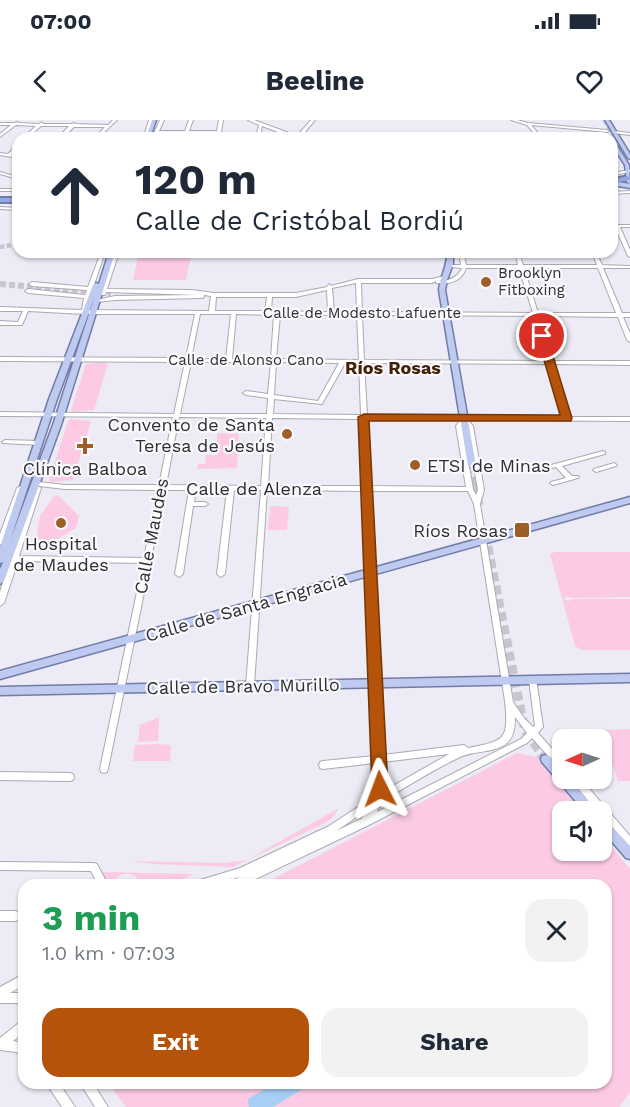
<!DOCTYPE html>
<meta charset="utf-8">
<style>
body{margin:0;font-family:"Work Sans",sans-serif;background:#f2f2f3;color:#1f2937;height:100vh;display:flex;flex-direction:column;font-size:22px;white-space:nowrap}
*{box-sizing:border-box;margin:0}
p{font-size:20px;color:#747a83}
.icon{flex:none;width:33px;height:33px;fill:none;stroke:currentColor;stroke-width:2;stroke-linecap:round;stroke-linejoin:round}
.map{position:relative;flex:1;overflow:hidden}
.details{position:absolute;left:18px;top:759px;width:594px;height:210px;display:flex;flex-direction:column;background:#fff;border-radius:18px;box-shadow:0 2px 4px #0004}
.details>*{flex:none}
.banner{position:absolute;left:12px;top:12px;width:606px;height:126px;border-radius:18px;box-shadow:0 2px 4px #0004;background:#fff;color:#1f2937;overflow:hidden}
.needle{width:39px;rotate:267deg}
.buttons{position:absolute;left:552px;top:609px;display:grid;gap:12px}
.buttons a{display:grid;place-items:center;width:60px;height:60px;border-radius:12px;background:#fff;box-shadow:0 2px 4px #0004;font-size:30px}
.pin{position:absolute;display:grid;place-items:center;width:51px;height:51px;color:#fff;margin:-26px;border:3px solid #fff;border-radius:50%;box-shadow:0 2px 6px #0007}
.me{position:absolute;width:66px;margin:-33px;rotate:357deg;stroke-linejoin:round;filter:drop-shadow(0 0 4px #0008)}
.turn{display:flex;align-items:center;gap:21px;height:126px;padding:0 24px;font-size:27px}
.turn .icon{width:78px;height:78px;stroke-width:2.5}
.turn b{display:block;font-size:42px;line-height:51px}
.round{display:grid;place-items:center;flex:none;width:63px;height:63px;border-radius:18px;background:#f2f2f3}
.overview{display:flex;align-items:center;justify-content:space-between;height:102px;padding:0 24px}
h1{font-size:36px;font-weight:700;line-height:45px;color:#1e9e55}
.primary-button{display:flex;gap:12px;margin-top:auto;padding:12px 24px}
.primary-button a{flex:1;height:69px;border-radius:18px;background:#b45309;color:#fff;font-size:24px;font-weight:700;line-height:69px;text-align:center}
.primary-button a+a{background:#f2f2f3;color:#1f2937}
.status{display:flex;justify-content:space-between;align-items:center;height:42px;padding:0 30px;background:#fff;direction:ltr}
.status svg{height:16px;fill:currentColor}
header{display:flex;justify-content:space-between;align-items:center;height:78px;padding:0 24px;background:#fff;font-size:27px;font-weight:700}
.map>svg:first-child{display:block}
</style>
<div class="status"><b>07:00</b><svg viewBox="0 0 49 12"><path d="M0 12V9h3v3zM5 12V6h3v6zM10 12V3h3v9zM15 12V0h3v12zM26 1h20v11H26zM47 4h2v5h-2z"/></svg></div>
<header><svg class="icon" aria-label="back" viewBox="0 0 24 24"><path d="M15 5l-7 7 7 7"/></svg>Beeline<svg class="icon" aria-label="heart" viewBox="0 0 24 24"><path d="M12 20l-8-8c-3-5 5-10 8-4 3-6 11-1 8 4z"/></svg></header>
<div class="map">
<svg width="630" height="987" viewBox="0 0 630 987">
<rect width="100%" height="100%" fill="#edebf5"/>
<g fill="#fccae5">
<polygon points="139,132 192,132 186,160 133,160"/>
<polygon points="101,242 108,244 94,290 74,292 71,290 86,244"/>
<polygon points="71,299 91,301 73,360 51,362 49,360 68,301"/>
<polygon points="217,313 239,314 237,348 197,349 198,344 205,344 206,335 217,335"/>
<polygon points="55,375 59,376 79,396 76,408 42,428 35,429 40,396"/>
<polygon points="270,386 289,387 287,410 268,410"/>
<polygon points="555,432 630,432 630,477 572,478 567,476 563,479 569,481 573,479 630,479 630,530 582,530 575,526 550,434"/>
<polygon points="159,597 158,621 138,622 140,605"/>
<polygon points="630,609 630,661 618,661 612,643 602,643 602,626 605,625 601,610"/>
<polygon points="156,624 171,625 170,641 133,641 135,625"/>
<polygon points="517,633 536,637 582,691 562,692 562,730 602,730 602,715 630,749 630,972 619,987 273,987 313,963 606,963 606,765 261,765"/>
<polygon points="339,688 333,697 325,703 233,747 154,744 132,741 225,743 247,740"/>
<path d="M100 752 194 754 170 765H131L139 760C130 749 117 754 110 765H106Z"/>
<polygon points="108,963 276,963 249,979 249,987 126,987"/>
</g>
<polygon fill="#a7cff6" points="276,963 313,963 273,987 249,987 248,979"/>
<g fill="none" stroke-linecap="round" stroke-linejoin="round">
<polyline stroke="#a7cff6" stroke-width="1.5" points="497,18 504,15"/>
<polyline stroke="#c7c5ce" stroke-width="4.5" stroke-dasharray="4.5 2" stroke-linecap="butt" points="0,127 18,124"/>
<polyline stroke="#c7c5ce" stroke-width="6" stroke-dasharray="6 3" stroke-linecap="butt" points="0,164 111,173"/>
<polyline stroke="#c7c5ce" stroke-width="5" stroke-dasharray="5 2" stroke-linecap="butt" points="605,0 615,18"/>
<polyline stroke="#c7c5ce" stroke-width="7" stroke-dasharray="7 4" stroke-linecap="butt" points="472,346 475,365"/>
<g stroke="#c7c5ce" stroke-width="9" stroke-dasharray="9 4.5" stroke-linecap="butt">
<polyline points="475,363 479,385"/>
<polyline points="485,413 525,611 542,634"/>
</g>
<polyline stroke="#c7c5ce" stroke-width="12" stroke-dasharray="12 6" stroke-linecap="butt" points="541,633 546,639"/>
<defs>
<g id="minor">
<polygon points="113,0 117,0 98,18 94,18 105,7 74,7 62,18 58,18 69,6 41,6 27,18 23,18 36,6 16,5 0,17 0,14 11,5 0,5 0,3 14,3 17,2 19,3 39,4 42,2 43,4 72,4 74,3 76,4 108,5"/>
<polygon points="149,0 153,0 149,13 151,16 149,17 145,13"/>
<polygon points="160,0 164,0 159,11 185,11 189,0 193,0 189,11 217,11 219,0 223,0 220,18 216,18 217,13 158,13 156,18 152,18"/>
<polygon points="248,0 254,0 297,16 311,0 315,0 300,18 294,18 262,6 260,18 256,18 259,5"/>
<polygon points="511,0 517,0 528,3 607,10 609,11 607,12 531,5 542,18 538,18 527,5"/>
<polygon points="614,11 630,13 630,15 613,13 612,12"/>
<polygon points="17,25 18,25 18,28 12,35 18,36 18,38 0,35 0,33 8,34"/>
<polygon points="630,50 630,52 612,55 612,53"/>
<polygon points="0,52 18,57 18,59 0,54"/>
<rect x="0" y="69" width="18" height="2"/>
<polygon points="630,71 630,73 612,74 612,72"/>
<polygon points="0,87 18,88 18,90 0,89"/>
<polygon points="612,105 630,105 630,107 620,107 630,130 630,137 628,136 615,107 612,107"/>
<path d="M101 132H105L90 177 87 190 209 191 211 176 204 175V177L202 178 115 180 97 182V180L115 176 199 175 106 172 105 175H101V170L115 132H119L107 169 192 170 214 173H296L327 167 329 164 331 166 358 159H432L445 156H447V158L439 161C449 161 456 158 462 149L461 148 451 147 449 146 451 145H461L459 132H463L466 145H518L515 132H519L523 145H597L592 132H596L602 145 630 146V148H603L622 193H630V197H623L630 213V222L627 220 618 197 539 196 553 241H630V245L554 244 570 297H630V301L468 300 473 306 484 370 480 384 513 582 524 598 533 607 535 606 529 560 530 558H536L543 607 538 613 562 640V648H559L532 618 527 623 367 706 243 765H228L230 762 240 757 212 765H192L194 762 197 761 240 748 329 706 373 677 376 669 375 643 323 649 320 648 319 645 320 642 323 641 374 636 364 371 267 370 254 566 253 568H247L246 566 261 370H234L225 454 221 457 217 454 227 370H196L194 382H205L208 384 205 386H193L183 454 179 457 175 454 189 370H165L108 649 107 652 104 653 101 652 100 649 143 443 18 441 4 483 0 486V472L10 438 36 367 38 366 41 368 19 436 144 438 158 370 65 369 39 366 36 364 39 362 65 365H159L173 297 0 296V292L174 294 185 242 0 241V237L186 238 195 194H84L28 191 22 205H0V201L18 202 23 191H0V187L82 190 84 178 28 173 25 171 28 169 85 175 87 170 32 166 29 164 32 162 88 167ZM466 148H519L533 193 362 192 361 163H432L436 161V163C450 165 462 161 466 148ZM524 148H598L616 193H538ZM356 163 357 192H334L332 168ZM327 170 328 192 271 191 272 177H296ZM216 177H267L265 191H215ZM200 194H231L226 239H191ZM236 194 274 195 271 239H232ZM280 195H357L359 240 276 239ZM362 195 534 196 547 241 364 240ZM191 242H271L268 274 246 271 243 273 246 275 268 278 267 294H180ZM276 242 339 243 318 281 274 275ZM345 243H359L361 295 273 294 274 279 322 284ZM364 243 548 244 564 297 367 295ZM179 297 266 298 261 366 166 365ZM272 298 361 299 364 366H268ZM367 299H461L456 306 466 367 370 366ZM464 303 467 306 478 370 476 375 473 369 462 306ZM370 371H468L474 384 505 581C509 620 505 621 468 628L464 625 383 635ZM515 597 527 613 521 619 377 692 381 682C406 667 431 651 458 638 473 630 493 634 507 623 514 617 515 607 515 597ZM449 634 384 671 383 642ZM369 689 361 699 336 711 367 690Z"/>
<polygon points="5,320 39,321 42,323 39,325 3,323 2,322"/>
<polygon points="603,331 605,332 605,334 562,346 572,356 578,356 579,357 578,358 553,365 550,363 551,362 566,358 556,347 542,351 539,349 540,348"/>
<polygon points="614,343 617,345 616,346 596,352 593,350 594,349"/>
<polygon points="20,366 23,368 3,423 0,425 0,414 17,368"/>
<polygon points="0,652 70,653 73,654 74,657 73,660 70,661 0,660"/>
<polygon points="570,658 580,658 630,716 630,727 627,726 602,696 602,692 597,692"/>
<polygon points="0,742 94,743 97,744 108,765 98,765 91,751 0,750"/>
<polygon points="0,791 16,791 19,793 21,796 19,799 16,801 0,801"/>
<polygon points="24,854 24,865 10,873 18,873 24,875 24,886 17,883 0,883 0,867"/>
<polygon points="24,901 24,913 13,921 18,922 24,925 24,936 16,932 0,930 0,918 20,902"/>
<polygon points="46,963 59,963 75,987 62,987"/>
<polygon points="80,963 93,963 108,987 95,987"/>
</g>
<g id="major">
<polygon points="152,0 156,0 150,18 146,18"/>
<polygon points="605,0 609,0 630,34 630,39 628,38"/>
<polygon points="612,20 614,21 629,45 630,64 627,62 625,45 612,25"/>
<polygon points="612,61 630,64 630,68 612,65"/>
<path d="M109 132H115L61 305 4 461 0 464V449L3 442 0 443V427L49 279 93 165 96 163 99 164ZM95 176 53 305 10 421 57 279Z"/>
<path d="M447 132H453V144L447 160 445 170 476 346 472 348 468 346 439 170C440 156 448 146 447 132Z"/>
<polygon points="630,377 630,383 0,559 0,551"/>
<polygon points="630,554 630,562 0,575 0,567"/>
<polygon points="546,635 550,636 562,651 562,658 570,658 597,692 585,692 542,642 541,639 542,636"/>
<polygon points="602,698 606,700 630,726 630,739 626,738 602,710"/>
</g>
<g id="highway">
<polygon points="630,56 630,60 612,63 612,59"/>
<rect x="0" y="78" width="18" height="4"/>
</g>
</defs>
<use href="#minor" stroke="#aba9b3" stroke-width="2"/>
<use href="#major" stroke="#717ca7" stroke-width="3"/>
<use href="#highway" stroke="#717ca7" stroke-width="4"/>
<use href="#minor" fill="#fff" fill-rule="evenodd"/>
<use href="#major" fill="#bfcaf0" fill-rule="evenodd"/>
<use href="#highway" fill="#94a6e6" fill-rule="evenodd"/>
</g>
<polygon fill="#b45309" stroke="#753606" stroke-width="1.5" points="539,214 547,216 572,298 571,301 369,301 388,669 385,674 380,676 374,674 372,669 358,297 364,294 560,295 537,216"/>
<g fill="#9e5e28" stroke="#faf9fd" stroke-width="2">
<circle cx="486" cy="162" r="6"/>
<circle cx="287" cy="314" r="6"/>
<path d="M82 317h6v6h6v6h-6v6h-6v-6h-6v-6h6z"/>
<circle cx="415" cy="345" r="6"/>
<circle cx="61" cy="403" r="6"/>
<rect x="514" y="402" width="16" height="16" rx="3"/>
</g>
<g text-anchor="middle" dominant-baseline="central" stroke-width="4.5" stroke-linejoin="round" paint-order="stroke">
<g font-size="15" fill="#2f2e32" stroke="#faf9fd" text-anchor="start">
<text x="498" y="153">Brooklyn<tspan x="498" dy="17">Fitboxing</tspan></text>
</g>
<g font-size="15" fill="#2f2e32" stroke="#faf9fd">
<text x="362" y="193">Calle de Modesto Lafuente</text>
<text x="246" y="240">Calle de Alonso Cano</text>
</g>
<g font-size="18" font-weight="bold" fill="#412208" stroke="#faf9fd">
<text x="393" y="247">Ríos Rosas</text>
</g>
<g font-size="18" fill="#2f2e32" stroke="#faf9fd" text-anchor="end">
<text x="275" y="304">Convento de Santa<tspan x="275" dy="21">Teresa de Jesús</tspan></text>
<text x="427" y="345" text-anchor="start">ETSI de Minas</text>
<text x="85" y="348" text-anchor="middle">Clínica Balboa</text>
<text x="508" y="410">Ríos Rosas</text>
<text x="61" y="423" text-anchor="middle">Hospital<tspan x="61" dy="21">de Maudes</tspan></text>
</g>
<g font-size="18" fill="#2f2e32" stroke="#faf9fd">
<text x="254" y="368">Calle de Alenza</text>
<text transform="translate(151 416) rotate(-79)">Calle Maudes</text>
<text transform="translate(246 487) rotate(-16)">Calle de Santa Engracia</text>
<text transform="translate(243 566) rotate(-1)">Calle de Bravo Murillo</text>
</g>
</g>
</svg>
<div class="buttons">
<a><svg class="needle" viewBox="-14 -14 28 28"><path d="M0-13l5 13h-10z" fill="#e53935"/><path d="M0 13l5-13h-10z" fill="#747a83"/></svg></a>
<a><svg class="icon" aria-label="sound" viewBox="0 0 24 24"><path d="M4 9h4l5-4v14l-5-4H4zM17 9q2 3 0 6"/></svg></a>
</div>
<div class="pin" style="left:542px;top:216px;background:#d93025"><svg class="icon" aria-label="arrive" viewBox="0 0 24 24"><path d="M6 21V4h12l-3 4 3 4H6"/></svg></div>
<svg class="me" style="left:380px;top:669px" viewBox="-20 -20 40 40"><path d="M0-17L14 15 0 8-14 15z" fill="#b45309" stroke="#fff" stroke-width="4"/></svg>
<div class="banner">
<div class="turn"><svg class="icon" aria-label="ahead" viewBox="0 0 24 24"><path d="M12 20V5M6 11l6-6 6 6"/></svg><div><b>120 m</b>Calle de Cristóbal Bordiú</div></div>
</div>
<section class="details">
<div class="overview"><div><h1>3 min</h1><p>1.0 km · 07:03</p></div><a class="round"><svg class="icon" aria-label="close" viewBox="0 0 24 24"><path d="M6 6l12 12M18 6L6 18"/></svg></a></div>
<div class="primary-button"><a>Exit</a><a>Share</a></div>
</section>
</div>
